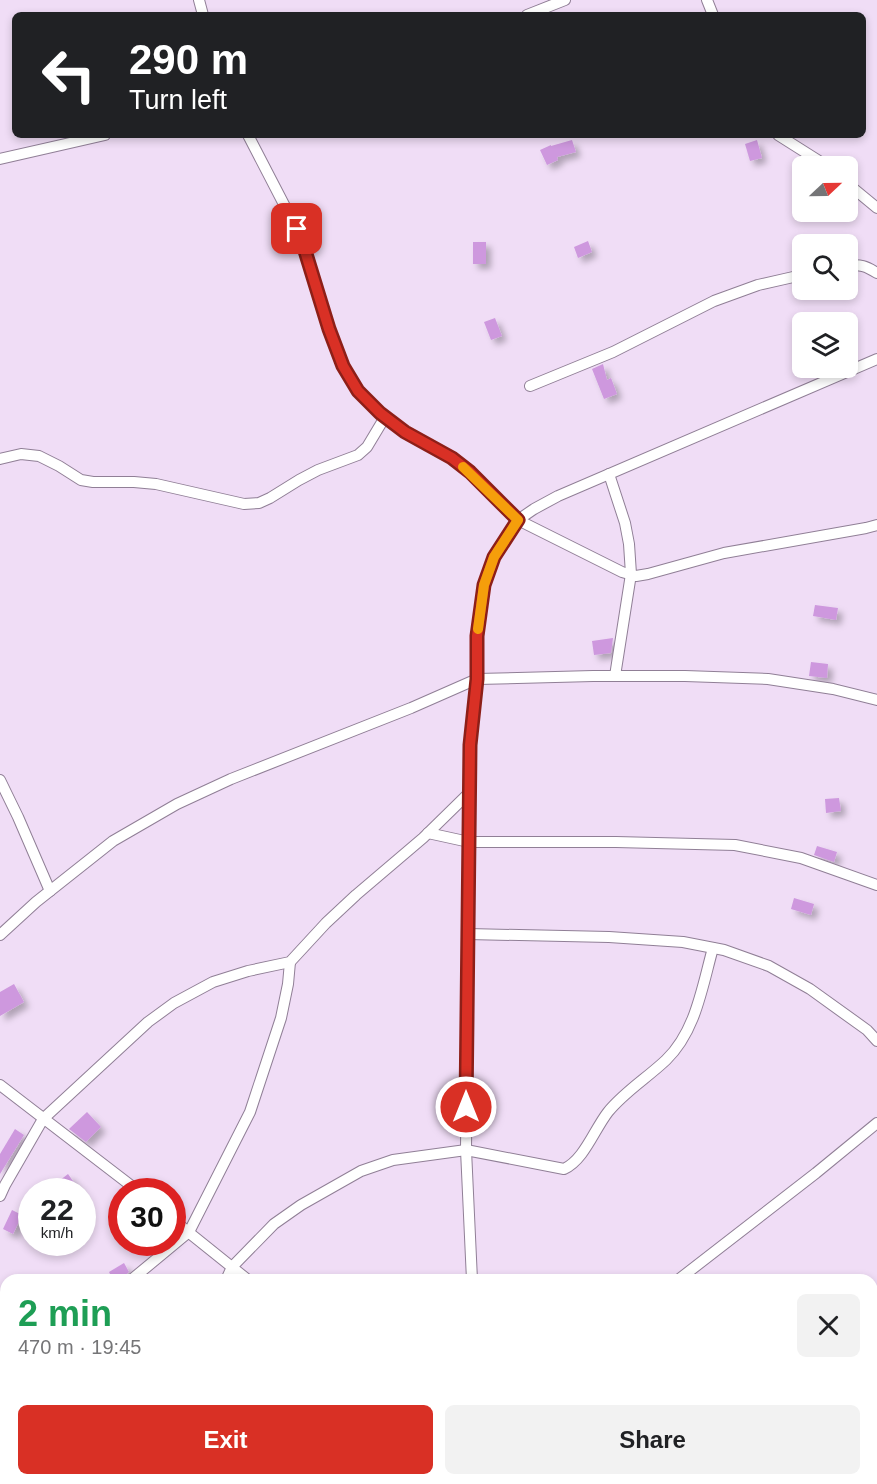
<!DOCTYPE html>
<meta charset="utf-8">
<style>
body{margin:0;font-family:Helvetica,sans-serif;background:#f2f2f2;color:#202124;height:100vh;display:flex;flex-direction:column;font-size:22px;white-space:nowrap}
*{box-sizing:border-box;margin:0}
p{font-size:20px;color:#757577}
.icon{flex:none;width:33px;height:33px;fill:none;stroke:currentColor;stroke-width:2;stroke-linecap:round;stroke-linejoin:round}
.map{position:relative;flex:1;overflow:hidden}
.details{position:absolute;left:0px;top:1274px;width:878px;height:212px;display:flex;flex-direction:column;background:#fff;border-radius:18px 18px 0 0;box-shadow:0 3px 9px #0003}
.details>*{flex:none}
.guide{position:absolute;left:12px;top:12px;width:854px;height:126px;border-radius:9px;box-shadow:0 3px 9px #0003;background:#202124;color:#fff;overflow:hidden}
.needle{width:39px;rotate:68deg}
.buttons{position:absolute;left:792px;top:156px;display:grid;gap:12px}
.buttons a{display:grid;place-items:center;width:66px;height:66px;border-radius:9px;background:#fff;box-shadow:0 3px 9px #0003;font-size:30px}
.speed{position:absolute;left:18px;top:1178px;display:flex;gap:12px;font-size:30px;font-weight:700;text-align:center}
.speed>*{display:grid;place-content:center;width:78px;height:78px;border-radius:50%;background:#fff;box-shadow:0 3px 9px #0003;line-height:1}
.speed small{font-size:15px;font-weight:400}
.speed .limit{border:9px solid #d22;background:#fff;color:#111}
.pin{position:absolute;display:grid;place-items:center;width:51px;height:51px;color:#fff;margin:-26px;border-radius:12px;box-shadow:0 3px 9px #0006}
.me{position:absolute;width:66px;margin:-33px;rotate:0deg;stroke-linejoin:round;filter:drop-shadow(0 0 4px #0008)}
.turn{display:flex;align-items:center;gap:21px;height:126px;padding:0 18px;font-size:27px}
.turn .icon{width:78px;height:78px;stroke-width:2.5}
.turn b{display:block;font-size:42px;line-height:51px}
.round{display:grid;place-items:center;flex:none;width:63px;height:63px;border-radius:9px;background:#f2f2f2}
.summary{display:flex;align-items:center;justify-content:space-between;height:102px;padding:0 18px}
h1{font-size:36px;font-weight:700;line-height:45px;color:#1e9e55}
.primary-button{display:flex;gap:12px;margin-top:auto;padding:12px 18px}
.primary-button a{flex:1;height:69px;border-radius:9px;background:#d93025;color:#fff;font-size:24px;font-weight:700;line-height:69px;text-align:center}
.primary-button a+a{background:#f2f2f2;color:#202124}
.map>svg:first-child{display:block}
</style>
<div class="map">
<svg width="877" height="1484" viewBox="0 0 877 1484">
<defs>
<filter id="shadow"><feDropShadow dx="5" dy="5" stdDeviation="3" flood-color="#0004"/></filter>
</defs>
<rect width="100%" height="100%" fill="#f0ddf6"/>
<g fill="#ce98de" filter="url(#shadow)">
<polygon points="572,140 576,152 557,157 558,160 547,165 540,150 551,145 551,146"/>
<polygon points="757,140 762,158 750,161 745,144"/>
<polygon points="588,241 592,252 578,258 574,247"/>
<rect x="473" y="242" width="13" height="22"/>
<polygon points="495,318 502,336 491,340 484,322"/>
<polygon points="603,364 607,380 611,378 617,394 604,399 592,369"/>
<polygon points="815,605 838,608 836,620 813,616"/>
<polygon points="613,638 611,653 594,655 592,641"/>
<polygon points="811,662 828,664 827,678 809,676"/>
<polygon points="839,798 841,811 826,813 825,799"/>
<polygon points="817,846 837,852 834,862 814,855"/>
<polygon points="794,898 814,904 811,915 791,909"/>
<polygon points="14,984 24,1002 0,1016 0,992"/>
<polygon points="87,1112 101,1127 86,1142 69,1129"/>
<polygon points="15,1129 24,1135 0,1174 0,1154"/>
<polygon points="68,1174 80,1191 46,1191"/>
<polygon points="12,1210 22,1215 13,1234 3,1229"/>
<polygon points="124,1263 129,1272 119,1280 113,1280 109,1272"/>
</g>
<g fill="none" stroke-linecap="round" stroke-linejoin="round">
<defs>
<g id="minor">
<polyline points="199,0 203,15"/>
<polyline points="707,0 713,15"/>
<polyline points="527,15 565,0"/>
<polyline points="248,135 291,218 302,241 329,329 343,366 358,391 380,413 405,432 452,457 470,473 518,520 622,572 636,576 648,574 724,553 866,528 877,525"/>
<polyline points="778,135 827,166"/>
<polyline points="0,159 105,135"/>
<polyline points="848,184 877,208"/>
<path d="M848 266C860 264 866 266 877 273"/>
<polyline points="530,386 613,352 714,301 758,285 802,275"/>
<polyline points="0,459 21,454 39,456 59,466 81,480 93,482 134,482 156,484 244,504 259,503 270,498 299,480 318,470 358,455 367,447 385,417"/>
<polyline points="609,474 625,523 629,544 631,574 615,676"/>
<polyline points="0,780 18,817 50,891"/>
<polyline points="428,833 469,842 616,842 735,845 801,858 877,885"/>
<polyline points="468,934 609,937 683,942 724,950 769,966 810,989 867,1030 877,1041"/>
<polyline points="0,935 36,902 113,841 177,804 231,779 411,708 477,679 593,676 685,676 768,679 833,689 877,700"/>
<polyline points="0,1085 138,1191"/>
<polyline points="0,1196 5,1185 43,1119 148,1022 174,1003 213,982 248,971 290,962 326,923 356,895 423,838 470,792"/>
<polyline points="172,1219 248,1280"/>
<polyline points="131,1280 189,1232 250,1112 281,1018 288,984 290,962"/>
<path d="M226 1280 232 1267 274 1224 301 1205 361 1171 393 1160 466 1150 564 1169C584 1160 594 1130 608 1112 624 1092 647 1078 666 1060 696 1031 702 987 713 948"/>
<polyline points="472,1280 466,1150 470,745 477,679 477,637 484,586 494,557 518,520 534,509 558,496 877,359"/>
<polyline points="678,1280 816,1173 877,1123"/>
<polyline points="0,1363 6,1360"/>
<polyline points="424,1479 428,1484"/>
<polyline points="177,1484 178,1479"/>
<polyline points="314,1484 339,1479"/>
<polyline points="523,1484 527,1479"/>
</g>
</defs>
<use href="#minor" stroke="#907f96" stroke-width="12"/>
<use href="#minor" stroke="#fff" stroke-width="10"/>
</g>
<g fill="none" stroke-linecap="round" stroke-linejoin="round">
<defs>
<polyline id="route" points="297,229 302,241 329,329 343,366 358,391 380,413 405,432 452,458 470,472 518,520 494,557 484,585 477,636 477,679 470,745 466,1107"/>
</defs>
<use href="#route" stroke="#8d1f18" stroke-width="15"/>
<use href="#route" stroke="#d93025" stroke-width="10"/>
<polyline stroke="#f59e0b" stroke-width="10" points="463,467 518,520 494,557 484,585 478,629"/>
</g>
</svg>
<div class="buttons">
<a><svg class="needle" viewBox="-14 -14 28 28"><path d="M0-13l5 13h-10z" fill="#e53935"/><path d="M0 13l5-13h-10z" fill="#757577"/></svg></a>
<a><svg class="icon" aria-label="search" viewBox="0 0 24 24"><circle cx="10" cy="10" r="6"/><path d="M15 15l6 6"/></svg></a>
<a><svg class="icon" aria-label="layers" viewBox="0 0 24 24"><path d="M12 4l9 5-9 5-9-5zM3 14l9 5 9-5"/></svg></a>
</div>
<div class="speed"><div>22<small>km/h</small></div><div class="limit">30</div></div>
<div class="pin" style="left:297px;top:229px;background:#d93025"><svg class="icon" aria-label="arrive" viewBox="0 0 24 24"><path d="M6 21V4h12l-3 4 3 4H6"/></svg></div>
<svg class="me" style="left:466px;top:1107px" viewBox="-20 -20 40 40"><circle r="17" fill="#d93025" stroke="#fff" stroke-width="3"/><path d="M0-11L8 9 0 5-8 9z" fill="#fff"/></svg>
<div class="guide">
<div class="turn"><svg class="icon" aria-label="left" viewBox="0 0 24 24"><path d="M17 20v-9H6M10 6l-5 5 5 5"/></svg><div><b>290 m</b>Turn left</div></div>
</div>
<section class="details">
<div class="summary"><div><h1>2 min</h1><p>470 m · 19:45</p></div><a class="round"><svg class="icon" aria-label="close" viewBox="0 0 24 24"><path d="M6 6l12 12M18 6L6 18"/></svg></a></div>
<div class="primary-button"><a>Exit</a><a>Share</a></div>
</section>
</div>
